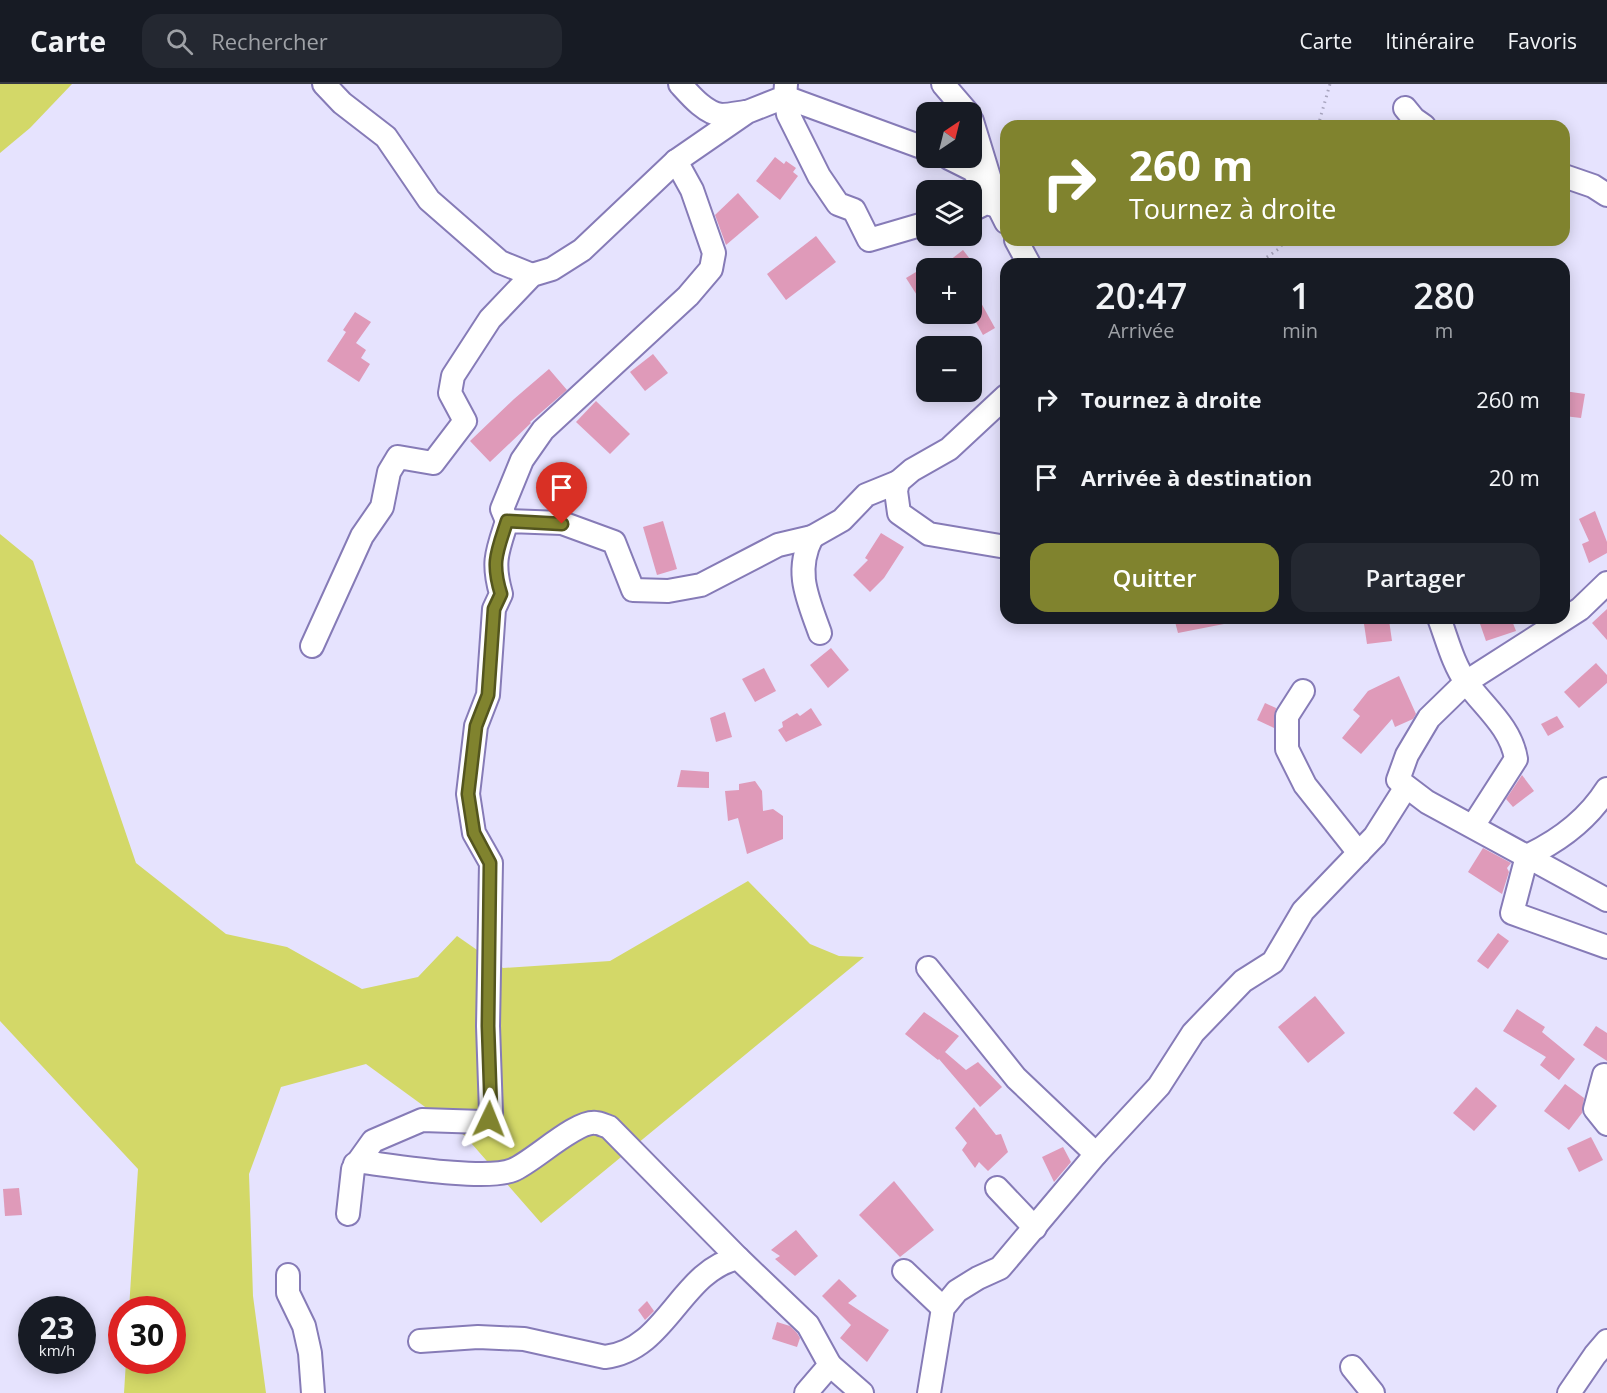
<!DOCTYPE html>
<html lang="fr">
<meta charset="utf-8">
<style>
body{margin:0;font-family:"Open Sans",sans-serif;background:#242831;color:#f1f3f6;height:100vh;display:flex;flex-direction:column;font-size:22px;white-space:nowrap}
*{box-sizing:border-box;margin:0}
p{font-size:20px;color:#9ea1a6}
.icon{flex:none;width:33px;height:33px;fill:none;stroke:currentColor;stroke-width:2;stroke-linecap:round;stroke-linejoin:round}
.map{position:relative;flex:1;overflow:hidden}
.drawer{position:absolute;left:1000px;top:174px;width:570px;height:366px;display:flex;flex-direction:column;background:#171b24;border-radius:18px;box-shadow:0 3px 15px #0003}
.drawer>*{flex:none}
.guide{position:absolute;left:1000px;top:36px;width:570px;height:126px;border-radius:18px;box-shadow:0 3px 15px #0003;background:#80832e;color:#fff;overflow:hidden}
.needle{width:39px;rotate:35deg}
.fabs{position:absolute;left:916px;top:18px;display:grid;gap:12px}
.fabs a{display:grid;place-items:center;width:66px;height:66px;border-radius:12px;background:#171b24;box-shadow:0 3px 15px #0003;font-size:30px}
.speed{position:absolute;left:18px;top:1212px;display:flex;gap:12px;font-size:30px;font-weight:700;text-align:center}
.speed>*{display:grid;place-content:center;width:78px;height:78px;border-radius:50%;background:#171b24;box-shadow:0 3px 15px #0003;line-height:1}
.speed small{font-size:15px;font-weight:400}
.speed .limit{border:9px solid #d22;background:#fff;color:#111}
.pin{position:absolute;display:grid;place-items:center;width:51px;height:51px;color:#fff;margin:-62px -26px;border-radius:50% 50% 50% 0;rotate:-45deg;box-shadow:0 0 6px #0007}
.pin .icon{rotate:45deg}
.me{position:absolute;width:66px;margin:-33px;rotate:2deg;stroke-linejoin:round;filter:drop-shadow(0 0 4px #0008)}
.turn{display:flex;align-items:center;gap:21px;height:126px;padding:0 30px;font-size:27px}
.turn .icon{width:78px;height:78px;stroke-width:2.5}
.turn b{display:block;font-size:42px;line-height:51px}
.eta{display:flex;justify-content:space-evenly;align-items:center;height:102px;text-align:center}
.eta b{font-size:36px;font-weight:600;line-height:42px}
.primary-button{display:flex;gap:12px;margin-top:auto;padding:12px 30px}
.primary-button a{flex:1;height:69px;border-radius:18px;background:#80832e;color:#fff;font-size:24px;font-weight:600;line-height:69px;text-align:center}
.primary-button a+a{background:#242831;color:#f1f3f6}
ul{padding:0;list-style:none}
li{display:flex;align-items:center;gap:18px;height:78px;padding:0 30px}
li div{flex:1}
li b{display:block;font-size:22px}
li em{font-style:normal}
header{display:flex;align-items:center;gap:36px;box-sizing:border-box;height:84px;padding:0 30px;background:#171b24;border-bottom:2px solid #363941}
header strong{font-size:28px}
nav{display:flex;gap:33px;margin-inline-start:auto;font-size:21px}
.search{width:420px;height:54px;background:#242831;display:flex;align-items:center;gap:15px;box-sizing:border-box;padding:0 21px;border-radius:18px;color:#9ea1a6;font-size:22px}
.map>svg:first-child{display:block}
</style>
<header>
<strong>Carte</strong>
<div class="search"><svg class="icon" aria-label="search" viewBox="0 0 24 24"><circle cx="10" cy="10" r="6"/><path d="M15 15l6 6"/></svg>Rechercher</div>
<nav><a>Carte</a><a>Itinéraire</a><a>Favoris</a></nav>
</header>
<div class="map">
<svg width="1607" height="1309" viewBox="0 0 1607 1309">
<rect width="100%" height="100%" fill="#e6e3fe"/>
<g fill="#d3d868">
<polygon points="0,0 72,0 30,44 0,69"/>
<polygon points="0,450 33,477 136,779 226,850 287,863 362,905 418,893 457,852 503,884 610,877 748,797 810,860 839,872 864,873 541,1139 465,1052 366,980 281,1003 249,1090 253,1212 266,1309 124,1309 126,1277 172,1276 172,1226 129,1225 138,1085 0,937"/>
</g>
<g fill="#df9ab9">
<polygon points="775,73 784,80 786,77 796,84 793,88 798,92 780,116 756,97"/>
<polygon points="738,109 759,133 726,161 715,131"/>
<polygon points="816,152 836,178 786,216 767,190"/>
<polygon points="963,166 977,184 940,184"/>
<polygon points="921,185 927,194 927,227 906,194"/>
<polygon points="980,217 995,244 983,251 972,231 972,222"/>
<polygon points="355,228 371,238 356,259 366,266 361,274 370,280 359,298 327,277 346,248 343,246"/>
<polygon points="653,270 668,289 645,307 630,288"/>
<polygon points="549,285 567,306 530,338 531,339 490,378 470,357 514,315"/>
<polygon points="1564,307 1585,310 1581,334 1564,332"/>
<polygon points="596,317 630,350 610,370 576,338"/>
<polygon points="1595,427 1607,458 1607,469 1589,479 1582,460 1589,457 1579,435"/>
<polygon points="663,437 677,485 657,491 643,443"/>
<polygon points="881,449 904,463 884,494 870,508 853,491 868,476 865,474"/>
<polygon points="1607,525 1607,556 1592,539"/>
<polygon points="1174,534 1224,534 1224,540 1178,549"/>
<polygon points="1478,534 1511,534 1516,547 1486,557"/>
<polygon points="1389,536 1392,557 1367,560 1364,540"/>
<polygon points="831,564 849,586 828,604 810,581"/>
<polygon points="1596,579 1607,591 1607,599 1579,624 1564,608"/>
<polygon points="764,584 776,607 755,618 742,595"/>
<polygon points="1399,592 1416,630 1413,635 1395,643 1392,635 1361,670 1342,654 1360,632 1353,626 1368,607"/>
<polygon points="1265,619 1276,624 1274,644 1257,636"/>
<polygon points="811,624 822,641 786,658 778,646 783,643 782,638 797,629 800,632"/>
<polygon points="725,628 732,653 716,658 710,634"/>
<polygon points="1557,632 1564,643 1548,652 1541,640"/>
<polygon points="681,686 709,688 709,704 677,703"/>
<polygon points="1522,691 1534,707 1513,723 1506,715"/>
<polygon points="755,697 762,707 763,727 773,725 783,732 783,755 747,770 738,734 728,737 725,707 739,706 739,700"/>
<polygon points="1483,764 1511,779 1507,784 1509,788 1502,810 1468,788"/>
<polygon points="1498,849 1509,857 1488,885 1477,877"/>
<polygon points="1315,912 1345,949 1308,979 1278,943"/>
<polygon points="1517,925 1545,943 1542,948 1575,975 1559,996 1540,981 1546,973 1503,947"/>
<polygon points="924,928 959,952 945,968 966,986 978,978 1002,1003 980,1023 939,975 938,976 905,950"/>
<polygon points="1596,942 1607,949 1607,977 1583,961"/>
<polygon points="1565,1000 1584,1014 1582,1029 1569,1046 1544,1027"/>
<polygon points="1476,1003 1497,1022 1474,1047 1453,1029"/>
<polygon points="974,1023 996,1051 1001,1050 1008,1068 988,1087 979,1078 975,1084 962,1066 967,1059 955,1044"/>
<polygon points="1591,1053 1603,1076 1579,1088 1567,1064"/>
<polygon points="1063,1063 1071,1078 1054,1098 1042,1073"/>
<polygon points="894,1097 934,1146 900,1173 859,1131"/>
<polygon points="19,1104 22,1131 5,1132 3,1105"/>
<polygon points="796,1146 818,1172 795,1192 775,1175 780,1172 771,1166"/>
<polygon points="839,1195 857,1212 848,1219 889,1246 867,1278 840,1254 851,1241 822,1212"/>
<polygon points="647,1217 654,1227 645,1236 638,1226"/>
<polygon points="777,1238 790,1242 797,1249 800,1254 797,1263 772,1255"/>
</g>
<g fill="none" stroke-linecap="round" stroke-linejoin="round">
<defs>
<g id="minor">
<polyline points="324,0 342,19 386,53 429,116 500,178 532,191"/>
<path d="M680 0C690 11 705 29 721 31 729 31 738 29 745 28"/>
<polyline points="943,0 967,28"/>
<polyline points="1405,24 1414,35 1424,42"/>
<polyline points="972,37 998,122"/>
<polyline points="927,65 785,13 788,30 819,92 838,120 854,126 869,156 927,139"/>
<polyline points="949,74 973,86 998,122 1006,138"/>
<polyline points="1564,92 1593,102 1607,111"/>
<polyline points="972,126 986,119 998,122"/>
<polyline points="1016,156 1029,180"/>
<polyline points="1006,312 949,365 912,386 898,398 896,407 899,429 929,450 1006,463"/>
<polyline points="507,437 502,425 522,376 543,346 688,212 711,185 714,169 692,106 676,77"/>
<path d="M812 453C794 488 808 515 820 549"/>
<polyline points="1607,499 1580,525 1466,598 1429,634 1407,671 1398,696 1427,718 1607,816"/>
<path d="M1439 534C1447 555 1453 580 1466 598 1484 623 1511 643 1516 675L1473 742"/>
<polyline points="312,562 362,452 382,423 389,388 398,373 433,379 465,337 450,309 453,292 490,235 532,191 552,185 582,166 676,77 747,28 785,13 786,0"/>
<polyline points="1303,607 1287,632 1287,665 1305,701 1359,769"/>
<path d="M1607 705C1588 735 1559 757 1527 772L1512 829 1607 863"/>
<polyline points="928,884 1016,994 1096,1070"/>
<polyline points="1604,991 1595,1025 1607,1040"/>
<path d="M355 1080 363 1078C395 1082 486 1097 513 1086 533 1078 576 1036 596 1039 600 1039 605 1042 609 1043L738 1174"/>
<polyline points="997,1104 1035,1144"/>
<path d="M348 1130 353 1085 373 1057 422 1036 483 1038 489 1035 491 1029 488 942 491 779 474 749 468 710 476 642 488 611 494 525 501 510C492 478 497 468 507 437L562 439 614 458 633 506 668 507 701 501 778 461 812 453 842 436 866 411 898 398"/>
<polyline points="904,1187 943,1224"/>
<polyline points="288,1191 288,1209 304,1242 310,1269 313,1309"/>
<path d="M420 1257 478 1253 524 1255 605 1273C667 1266 680 1187 738 1174L808 1241 830 1281 806 1309"/>
<polyline points="830,1281 862,1309"/>
<polyline points="1352,1283 1373,1309"/>
<polyline points="929,1309 943,1224 957,1207 978,1194 1000,1184 1096,1070 1159,1002 1193,949 1243,897 1273,878 1303,827 1375,752 1406,703"/>
<polyline points="1569,1309 1595,1271 1607,1257"/>
</g>
</defs>
<use href="#minor" stroke="#867bb7" stroke-width="26"/>
<g stroke="#a8a5bf" stroke-width="3" stroke-dasharray="1.5 4.5" stroke-linecap="butt">
<polyline points="1318,42 1330,0"/>
<polyline points="1257,180 1280,164 1284,156"/>
</g>
<use href="#minor" stroke="#fff" stroke-width="22"/>
</g>
<g fill="none" stroke-linecap="round" stroke-linejoin="round">
<defs>
<path id="route" d="M489 1035 491 1029 488 942 490 779 474 749 468 710 476 642 488 611 494 525 501 510C491 478 497 468 507 437L562 440"/>
</defs>
<use href="#route" stroke="#53551e" stroke-width="15"/>
<use href="#route" stroke="#80832e" stroke-width="10"/>
</g>
</svg>
<div class="fabs">
<a><svg class="needle" viewBox="-14 -14 28 28"><path d="M0-13l5 13h-10z" fill="#e53935"/><path d="M0 13l5-13h-10z" fill="#9ea1a6"/></svg></a>
<a><svg class="icon" aria-label="layers" viewBox="0 0 24 24"><path d="M12 4l9 5-9 5-9-5zM3 14l9 5 9-5"/></svg></a>
<a>+</a>
<a>−</a>
</div>
<div class="speed"><div>23<small>km/h</small></div><div class="limit">30</div></div>
<div class="pin" style="left:562px;top:440px;background:#d93025"><svg class="icon" aria-label="arrive" viewBox="0 0 24 24"><path d="M6 21V4h12l-3 4 3 4H6"/></svg></div>
<svg class="me" style="left:489px;top:1035px" viewBox="-20 -20 40 40"><path d="M0-17L14 15 0 8-14 15z" fill="#80832e" stroke="#fff" stroke-width="4"/></svg>
<div class="guide">
<div class="turn"><svg class="icon" aria-label="right" viewBox="0 0 24 24"><path d="M7 20v-9h11M14 6l5 5-5 5"/></svg><div><b>260 m</b>Tournez à droite</div></div>
</div>
<section class="drawer">
<div class="eta">
<div><b>20:47</b><p>Arrivée</p></div>
<div><b>1</b><p>min</p></div>
<div><b>280</b><p>m</p></div>
</div>
<ul>
<li><svg class="icon" aria-label="right" viewBox="0 0 24 24"><path d="M7 20v-9h11M14 6l5 5-5 5"/></svg><div><b>Tournez à droite</b></div><em>260 m</em></li>
<li><svg class="icon" aria-label="arrive" viewBox="0 0 24 24"><path d="M6 21V4h12l-3 4 3 4H6"/></svg><div><b>Arrivée à destination</b></div><em>20 m</em></li>
</ul>
<div class="primary-button"><a>Quitter</a><a>Partager</a></div>
</section>
</div>
